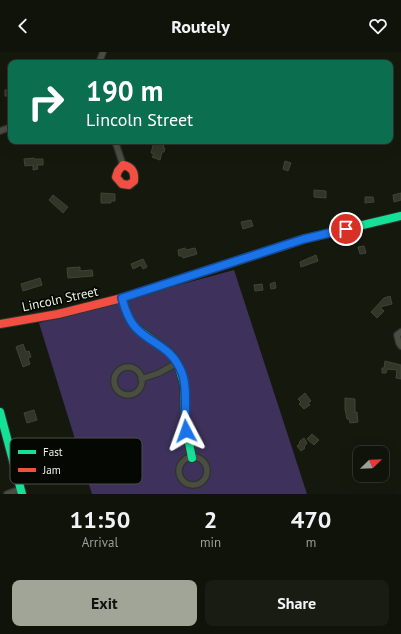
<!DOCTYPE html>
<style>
body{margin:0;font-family:"PT Sans",sans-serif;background:#191c13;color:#f1f3f6;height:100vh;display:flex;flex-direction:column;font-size:15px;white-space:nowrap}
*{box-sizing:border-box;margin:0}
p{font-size:13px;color:#9c9e9c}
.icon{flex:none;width:22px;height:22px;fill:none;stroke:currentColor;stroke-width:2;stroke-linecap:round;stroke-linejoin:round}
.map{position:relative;height:442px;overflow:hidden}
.panel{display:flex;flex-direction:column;background:#10130a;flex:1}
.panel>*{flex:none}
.hud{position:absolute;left:8px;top:8px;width:385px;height:84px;border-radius:8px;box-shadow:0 4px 16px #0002,0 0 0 1px #30322b;background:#0b6e4f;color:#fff;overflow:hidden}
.needle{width:26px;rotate:67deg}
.tools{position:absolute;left:353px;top:394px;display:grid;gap:8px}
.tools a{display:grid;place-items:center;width:36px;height:36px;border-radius:8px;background:#10130a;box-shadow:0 4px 16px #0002,0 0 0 1px #30322b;font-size:20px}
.pin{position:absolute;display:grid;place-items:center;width:34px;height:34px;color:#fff;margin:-17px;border:2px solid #fff;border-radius:50%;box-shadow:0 1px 4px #0007}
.me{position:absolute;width:44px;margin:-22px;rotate:356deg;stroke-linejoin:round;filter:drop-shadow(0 0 3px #0008)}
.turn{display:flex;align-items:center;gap:14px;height:84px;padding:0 12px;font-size:18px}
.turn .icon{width:52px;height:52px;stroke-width:2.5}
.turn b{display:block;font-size:28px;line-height:34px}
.eta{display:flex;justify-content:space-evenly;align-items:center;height:68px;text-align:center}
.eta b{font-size:24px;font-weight:600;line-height:28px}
.cta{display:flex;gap:8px;margin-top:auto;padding:8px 12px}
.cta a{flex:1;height:46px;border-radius:8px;background:#a0a597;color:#111;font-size:16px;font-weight:600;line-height:46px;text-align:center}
.cta a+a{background:#191c13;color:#f1f3f6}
header{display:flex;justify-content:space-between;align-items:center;height:52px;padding:0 12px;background:#10130a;font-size:18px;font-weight:600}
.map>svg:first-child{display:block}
</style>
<header><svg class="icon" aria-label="back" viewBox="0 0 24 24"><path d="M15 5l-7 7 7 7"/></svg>Routely<svg class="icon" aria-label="heart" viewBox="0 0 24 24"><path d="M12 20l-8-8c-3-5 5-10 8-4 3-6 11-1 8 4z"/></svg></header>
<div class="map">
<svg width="401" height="442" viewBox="0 0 401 442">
<rect width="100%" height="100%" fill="#15190d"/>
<polygon fill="#3e325d" points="234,218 307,442 92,442 39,271"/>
<g fill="#323626" stroke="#404439">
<rect x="5" y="38" width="6" height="6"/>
<polygon points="154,90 164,93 163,96 165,96 164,100 162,100 160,108 152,105 154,102 151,101"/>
<polygon points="34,106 34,107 43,107 43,113 37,113 38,117 33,118 33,113 25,114 24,107"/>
<polygon points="285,109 291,111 288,119 283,117"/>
<polygon points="314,138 326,139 326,146 314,145"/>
<polygon points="101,141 115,142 115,149 111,149 111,151 101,151"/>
<polygon points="401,141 401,148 394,150 393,143"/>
<polygon points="53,143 68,155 63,161 49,148"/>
<polygon points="365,145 373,145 374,150 365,151"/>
<polygon points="251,168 253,174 243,177 241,170"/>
<polygon points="364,194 366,201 360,202 358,195"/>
<polygon points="185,196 186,198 195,196 197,202 183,206 182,204 179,204 178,198"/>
<polygon points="316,203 318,209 301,215 300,210"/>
<polygon points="143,207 147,215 143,217 141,213 133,217 131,212"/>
<polygon points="80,215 80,219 92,218 93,224 68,226 67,216"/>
<polygon points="40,226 42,233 23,239 21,232"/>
<polygon points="275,230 276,236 271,237 270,232"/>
<polygon points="262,232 263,238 255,239 254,233"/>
<polygon points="390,244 392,252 380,255 384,259 377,266 371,260 384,246"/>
<polygon points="23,292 26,300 29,299 31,305 28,306 30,312 23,315 16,295"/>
<polygon points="385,309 401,313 401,327 396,326 397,318 387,317 386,321 382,321 382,316 384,316"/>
<polygon points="305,341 311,349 308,351 310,353 304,357 299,352 301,350 298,347"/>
<polygon points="345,346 355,347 355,361 357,360 358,370 350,371 349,367 347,367 345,357"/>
<polygon points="34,358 37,368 27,371 24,361"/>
<polygon points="312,382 319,388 314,393 307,387"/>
<polygon points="304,386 307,391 304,395 305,396 301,399 297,394 300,391 299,390"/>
</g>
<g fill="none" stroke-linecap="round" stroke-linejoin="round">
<defs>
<g id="street">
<polyline points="99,11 103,0"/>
<polyline points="0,79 11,75"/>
<polyline points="115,89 123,113"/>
<polyline points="401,280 397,283 399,291 401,294"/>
<circle cx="128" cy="329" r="14"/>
<polyline points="141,327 159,321 177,311"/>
<circle cx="193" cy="419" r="14"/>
<polyline points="7,442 21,437"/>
</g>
<g id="fast">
<polyline points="126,245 304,187 401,164"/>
<polyline points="122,246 128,264 135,275 170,301 178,312 184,332 185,371 192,406"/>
<polyline points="0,360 22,442"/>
</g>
<g id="jam">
<path d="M123 113C132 115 135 120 134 129L129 133 122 132 116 125 118 119Z"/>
<polyline points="0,272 58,262 126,245"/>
</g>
</defs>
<use href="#street" stroke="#30332b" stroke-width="8"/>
<use href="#fast" stroke="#30332b" stroke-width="10"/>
<use href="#jam" stroke="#30332b" stroke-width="10"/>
<use href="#street" stroke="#494d42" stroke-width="5.5"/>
<use href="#fast" stroke="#16e098" stroke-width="8"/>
<use href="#jam" stroke="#f24e42" stroke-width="8"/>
</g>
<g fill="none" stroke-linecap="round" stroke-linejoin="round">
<defs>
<path id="route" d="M186 379C184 362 188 336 182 321 172 295 155 294 138 278 129 270 125 258 122 246L304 187 346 177"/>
</defs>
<use href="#route" stroke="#114b97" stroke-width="10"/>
<use href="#route" stroke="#1a73e8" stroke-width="7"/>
</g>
<g text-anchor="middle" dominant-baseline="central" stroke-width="3.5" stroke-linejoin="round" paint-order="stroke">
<g font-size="13" fill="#ebf1e1" stroke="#050802">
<text transform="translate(60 247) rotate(-12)">Lincoln Street</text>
</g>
</g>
<rect x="10" y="386" width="132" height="46" rx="6" fill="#050802" stroke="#4a4e45" stroke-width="1"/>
<rect x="18" y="398" width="18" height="4" fill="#16e098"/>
<rect x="18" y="416" width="18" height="4" fill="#f24e42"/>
<g font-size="11" fill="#ebf1e1">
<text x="43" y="404">Fast</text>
<text x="43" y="422">Jam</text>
</g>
</svg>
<div class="tools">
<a><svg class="needle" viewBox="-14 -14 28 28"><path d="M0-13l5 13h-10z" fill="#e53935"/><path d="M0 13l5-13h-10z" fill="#9c9e9c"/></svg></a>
</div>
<div class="pin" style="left:346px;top:177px;background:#d93025"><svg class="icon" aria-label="arrive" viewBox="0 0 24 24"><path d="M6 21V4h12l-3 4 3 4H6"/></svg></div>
<svg class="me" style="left:186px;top:379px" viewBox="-20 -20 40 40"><path d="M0-17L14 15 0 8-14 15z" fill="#1a73e8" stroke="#fff" stroke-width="4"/></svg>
<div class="hud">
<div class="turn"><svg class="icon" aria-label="right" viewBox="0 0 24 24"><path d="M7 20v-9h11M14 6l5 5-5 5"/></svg><div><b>190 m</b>Lincoln Street</div></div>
</div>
</div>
<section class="panel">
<div class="eta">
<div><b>11:50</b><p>Arrival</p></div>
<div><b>2</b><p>min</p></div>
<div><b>470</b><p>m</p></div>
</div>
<div class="cta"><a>Exit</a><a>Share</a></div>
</section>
